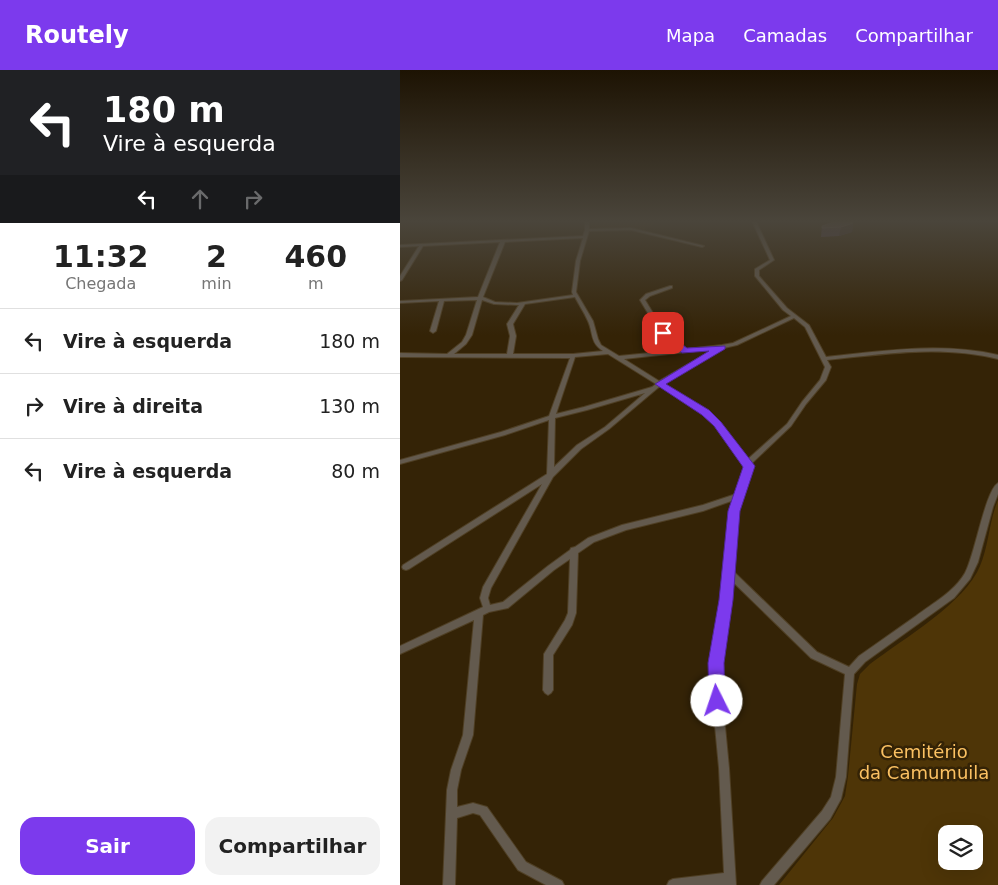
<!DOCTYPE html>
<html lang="pt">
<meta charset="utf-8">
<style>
body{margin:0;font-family:"DejaVu Sans",sans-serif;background:#f2f2f2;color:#222;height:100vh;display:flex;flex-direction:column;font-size:19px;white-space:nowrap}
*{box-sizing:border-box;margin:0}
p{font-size:16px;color:#767676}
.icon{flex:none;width:28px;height:28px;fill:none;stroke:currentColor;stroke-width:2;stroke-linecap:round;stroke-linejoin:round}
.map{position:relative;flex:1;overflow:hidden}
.sheet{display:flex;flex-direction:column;background:#fff;width:400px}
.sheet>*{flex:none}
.top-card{background:#202124;color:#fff;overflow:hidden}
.controls{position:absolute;left:538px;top:755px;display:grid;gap:10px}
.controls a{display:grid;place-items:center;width:45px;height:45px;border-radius:10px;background:#fff;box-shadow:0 5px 20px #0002;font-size:25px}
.pin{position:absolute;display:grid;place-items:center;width:42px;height:42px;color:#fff;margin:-21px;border-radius:10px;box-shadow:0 2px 8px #0006}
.me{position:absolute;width:55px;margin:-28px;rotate:356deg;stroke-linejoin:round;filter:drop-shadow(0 0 4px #0008)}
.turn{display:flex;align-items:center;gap:18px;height:105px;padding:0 20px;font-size:22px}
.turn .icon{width:65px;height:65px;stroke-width:2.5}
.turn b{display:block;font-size:35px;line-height:42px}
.lanes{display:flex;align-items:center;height:48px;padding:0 20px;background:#0003;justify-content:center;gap:25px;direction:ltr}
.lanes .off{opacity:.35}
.eta{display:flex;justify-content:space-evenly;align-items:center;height:85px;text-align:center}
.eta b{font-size:30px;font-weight:700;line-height:35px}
.cta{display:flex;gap:10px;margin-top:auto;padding:10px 20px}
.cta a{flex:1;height:58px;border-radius:15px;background:#7c3aed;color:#fff;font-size:20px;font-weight:700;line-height:58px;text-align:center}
.cta a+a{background:#f2f2f2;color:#222}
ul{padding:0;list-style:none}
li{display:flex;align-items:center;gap:15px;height:65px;padding:0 20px;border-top:1px solid #e0e0e0}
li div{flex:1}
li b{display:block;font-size:19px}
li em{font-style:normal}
header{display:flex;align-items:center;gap:30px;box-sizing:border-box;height:70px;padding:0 25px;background:#7c3aed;color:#fff}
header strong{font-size:24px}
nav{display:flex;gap:28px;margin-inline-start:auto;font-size:18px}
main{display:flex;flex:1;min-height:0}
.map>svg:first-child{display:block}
</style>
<header>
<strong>Routely</strong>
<nav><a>Mapa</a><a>Camadas</a><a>Compartilhar</a></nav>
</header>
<main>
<section class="sheet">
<div class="top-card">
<div class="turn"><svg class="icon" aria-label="left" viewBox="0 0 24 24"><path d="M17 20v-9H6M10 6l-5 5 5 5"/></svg><div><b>180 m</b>Vire à esquerda</div></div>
<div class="lanes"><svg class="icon" aria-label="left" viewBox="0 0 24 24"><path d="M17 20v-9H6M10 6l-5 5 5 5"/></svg><svg class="icon off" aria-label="ahead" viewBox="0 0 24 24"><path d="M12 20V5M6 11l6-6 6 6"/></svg><svg class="icon off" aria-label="right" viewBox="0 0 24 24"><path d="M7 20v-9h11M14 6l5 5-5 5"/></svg></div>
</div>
<div class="eta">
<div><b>11:32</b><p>Chegada</p></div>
<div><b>2</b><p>min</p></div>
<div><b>460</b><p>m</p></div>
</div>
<ul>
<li><svg class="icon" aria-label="left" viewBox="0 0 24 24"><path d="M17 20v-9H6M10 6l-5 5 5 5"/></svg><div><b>Vire à esquerda</b></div><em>180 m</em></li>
<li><svg class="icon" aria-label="right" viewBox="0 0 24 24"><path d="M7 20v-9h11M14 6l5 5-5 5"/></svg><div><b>Vire à direita</b></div><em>130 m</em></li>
<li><svg class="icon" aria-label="left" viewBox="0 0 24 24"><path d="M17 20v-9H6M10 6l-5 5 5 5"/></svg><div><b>Vire à esquerda</b></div><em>80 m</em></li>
</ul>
<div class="cta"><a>Sair</a><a>Compartilhar</a></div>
</section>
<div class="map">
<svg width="598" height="815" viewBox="0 0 598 815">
<rect width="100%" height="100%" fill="#342306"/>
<polygon fill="#3e2903" points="190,151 258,151 244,160 230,158 191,159"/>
<path fill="#4e3507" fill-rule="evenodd" d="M598 430V815H379L433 748 445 726 448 706 457 614 460 604 470 594C503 569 565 533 580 496 589 475 589 451 598 430ZM546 764H574V791H546Z"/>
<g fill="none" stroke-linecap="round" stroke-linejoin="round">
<defs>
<path id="street" d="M185 151H189V159L231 158 304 176 302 177 231 160 189 161 180 191 176 222 193 251 198 269 201 275 219 286 280 280 263 268 240 230 246 224 270 216H272V218L250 226 245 230 267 266 286 279 322 275 333 273 391 246 383 240 355 206V199L370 190 352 151H356L374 190 359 200V206L387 238 409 255 426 287C483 281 541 272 598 285V289C541 275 484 284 427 290L431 297 426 310 406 334 391 356 351 394 352 396 338 441 333 501 417 582 449 597 459 586C478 573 497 559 516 546 533 533 554 522 565 503 575 485 585 421 598 413V424L593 437 578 492 570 509 554 528 465 592 454 604 446 707 441 729 430 749 374 815H360L362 811 422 741 431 727 436 707 445 604 411 588 332 511 330 530 321 593V614L329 698 336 815H267L269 811 273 809 324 803 319 698 311 614V593L322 530 330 441 334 430 303 441 226 460 194 472 178 483 176 543 172 555 153 585V620L151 623 148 625 145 623 143 620 144 584 165 550 168 543 170 489 154 500 108 538 89 542 83 545 73 665 61 700 57 720V737L73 733 87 737 126 792 162 811 164 815H146L118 800 80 745 73 743 57 748 55 815H43L47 720 51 700 63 665 74 550 0 584V576L83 537 80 528 83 517 142 414 9 499 6 500 3 499 2 497 3 495 147 404 149 350 105 365 0 394V390L101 362 149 346 170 288 0 287V283L47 284 62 272 66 265 77 230 44 231 36 261 33 263 30 261 39 231 0 233V231L78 227 100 172 23 176 2 210 0 211V206L19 176 0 177V175L183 166 185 160ZM183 168 176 191 172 222 173 225 117 233 95 232 83 227 105 172ZM175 227C179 235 184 242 187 249 194 262 189 272 203 281L173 284H113L116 266 113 254 125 234ZM82 230 94 234 119 235 107 254 110 266 107 284H54L66 274 72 265ZM394 248 405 257 425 297 420 310 402 332 387 354 348 389 320 353 308 342 263 314 324 278 337 275ZM314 279 259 311 224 289ZM208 284 256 314 252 317 184 337 156 344 175 287ZM260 316 304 344 316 355 346 396 336 424 303 435 222 455 188 468 175 477 171 478 170 480 148 496 103 532 90 535 88 528 91 518 153 407 181 379 209 359ZM245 323 205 357 177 375 154 397 155 348 187 340Z"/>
</defs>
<use href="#street" stroke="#4f3f24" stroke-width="2"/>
<use href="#street" fill="#635a4e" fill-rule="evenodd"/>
</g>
<polygon fill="#4e3d55" points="453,153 452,162 439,166 421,167 422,156"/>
<polygon fill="#3d2c31" points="453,153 452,162 439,166 441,157"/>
<polygon fill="#5e4e61" stroke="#726371" points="437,151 449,151 453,153 441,157 422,158 422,156"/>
<linearGradient id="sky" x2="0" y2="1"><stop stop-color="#1d1303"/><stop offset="0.57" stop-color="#4a453b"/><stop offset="1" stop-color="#4a453b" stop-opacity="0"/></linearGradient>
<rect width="598" height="265" fill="url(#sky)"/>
<polygon fill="#7c3aed" stroke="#51269a" points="260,262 266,262 287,278 325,276 325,279 266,314 309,340 321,352 355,396 340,441 333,530 324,593 325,631 323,636 317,639 312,636 309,631 308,593 319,530 328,441 343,397 314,356 302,345 255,314 309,281 282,283 260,265"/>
<g text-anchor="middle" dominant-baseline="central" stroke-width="5" stroke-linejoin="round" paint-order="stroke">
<g font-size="18" fill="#fbc162" stroke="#342306">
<text x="524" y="681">Cemitério<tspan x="524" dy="21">da Camumuila</tspan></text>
</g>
</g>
</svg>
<div class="controls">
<a><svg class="icon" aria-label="layers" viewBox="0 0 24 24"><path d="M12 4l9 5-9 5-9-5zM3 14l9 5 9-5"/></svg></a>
</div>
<div class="pin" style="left:263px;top:263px;background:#d93025"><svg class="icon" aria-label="arrive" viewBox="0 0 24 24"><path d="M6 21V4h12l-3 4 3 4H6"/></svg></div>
<svg class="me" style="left:317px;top:631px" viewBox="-20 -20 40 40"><circle r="19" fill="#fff"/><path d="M0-13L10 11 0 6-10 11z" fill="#7c3aed"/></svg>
</div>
</main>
